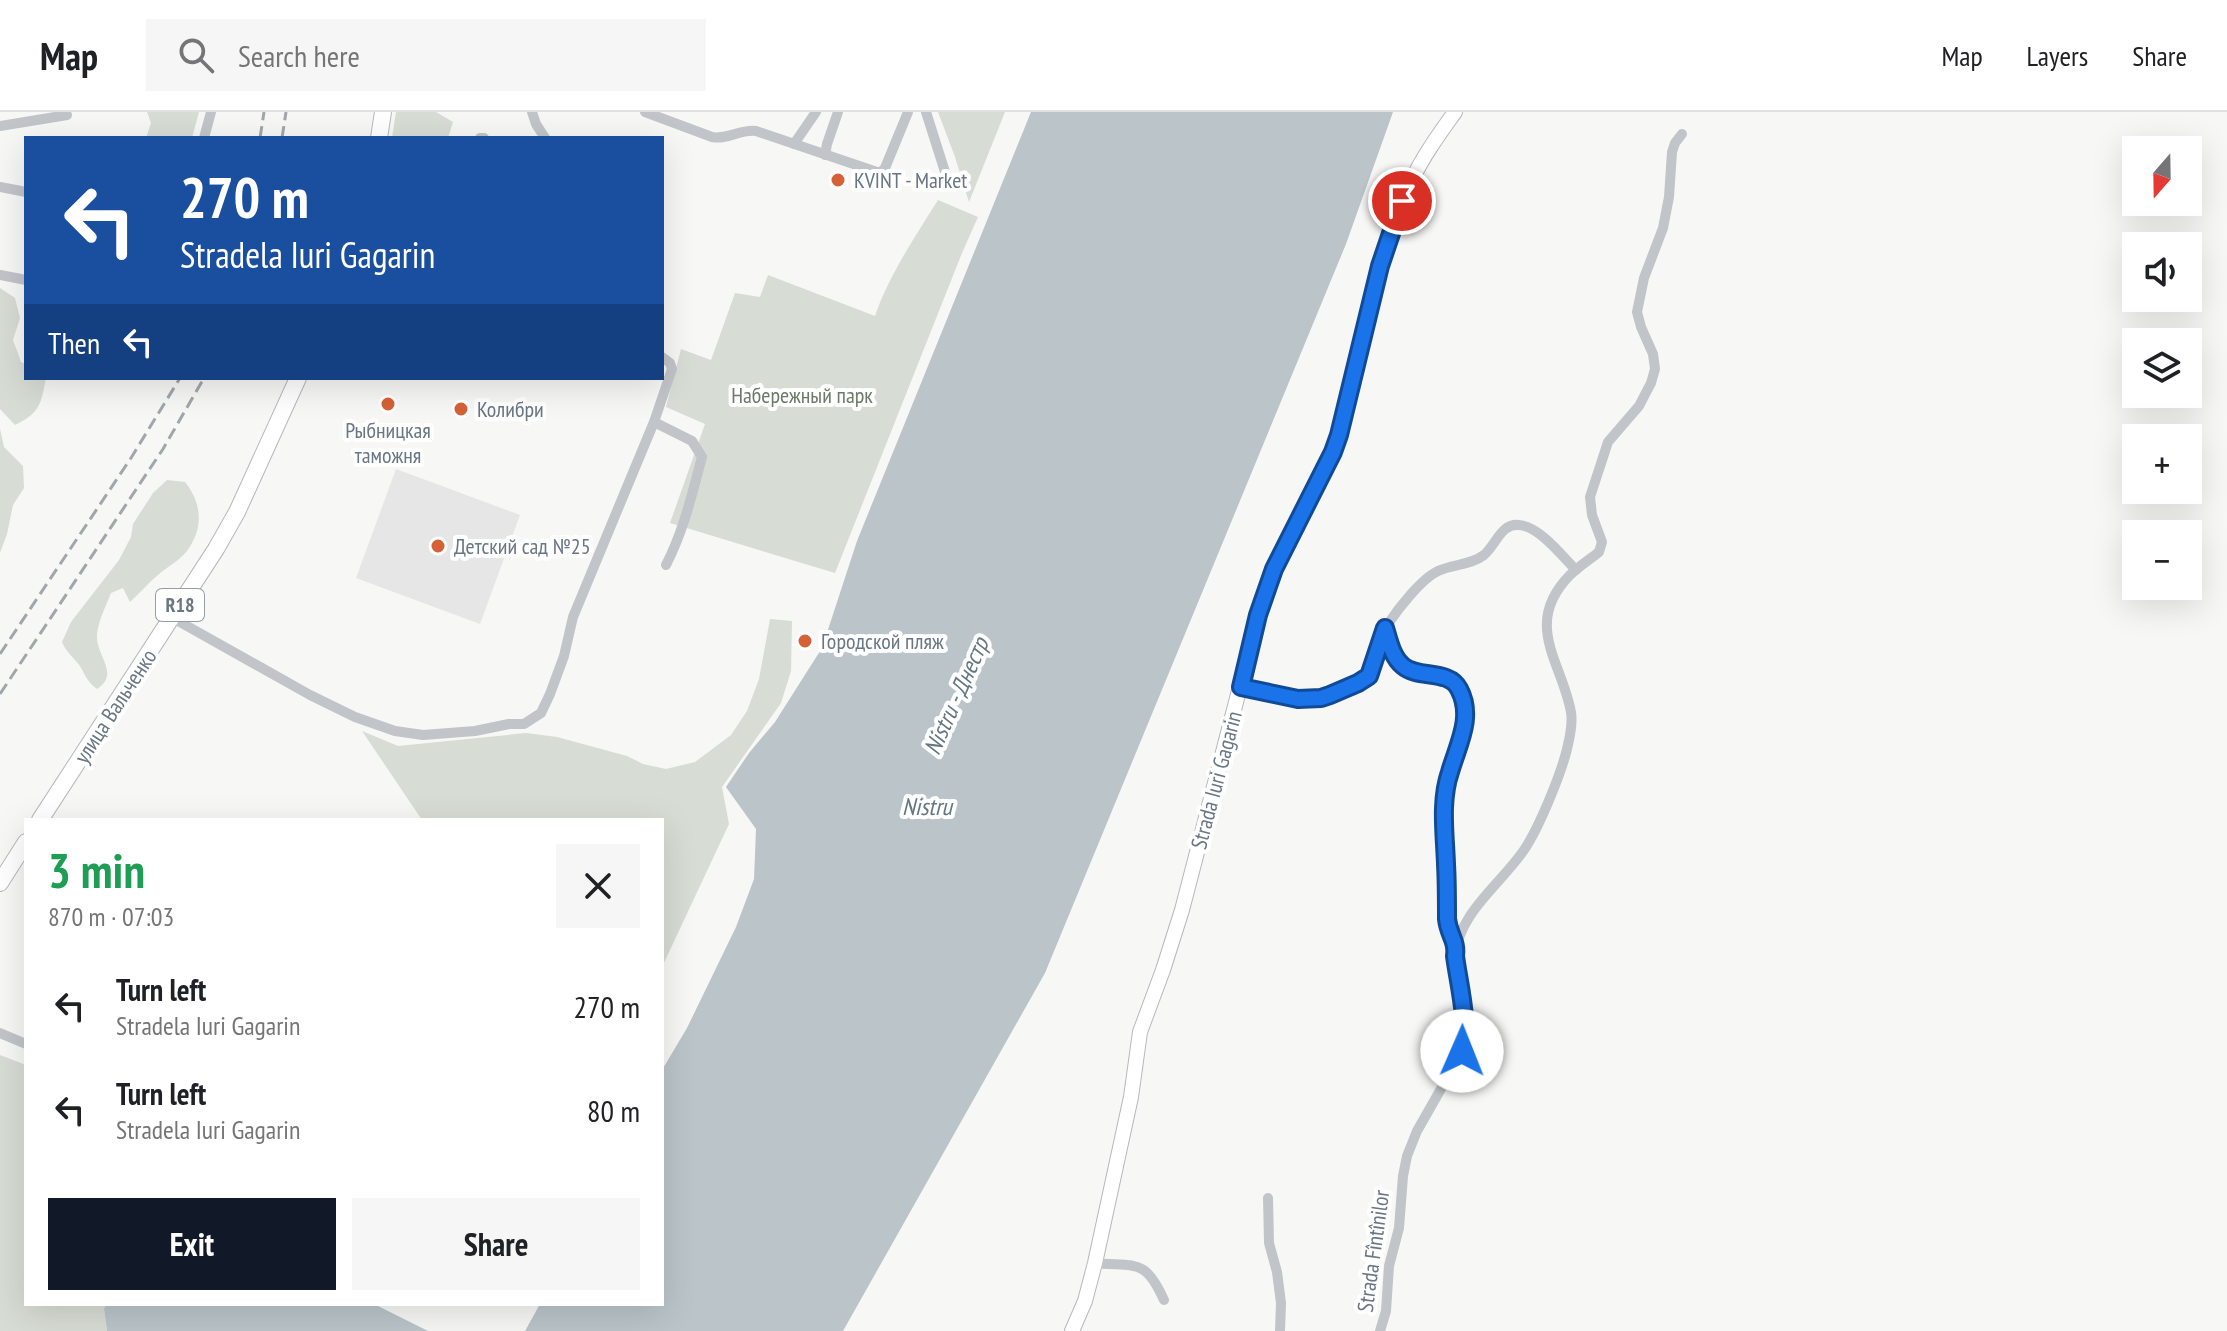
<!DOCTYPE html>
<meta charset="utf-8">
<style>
body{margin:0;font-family:"PT Sans Narrow",sans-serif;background:#f6f6f6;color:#202124;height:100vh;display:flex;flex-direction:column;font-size:30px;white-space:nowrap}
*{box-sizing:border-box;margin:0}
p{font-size:26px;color:#757577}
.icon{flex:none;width:44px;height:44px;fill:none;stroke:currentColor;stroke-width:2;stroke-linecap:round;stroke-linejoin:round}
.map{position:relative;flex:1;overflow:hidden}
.sheet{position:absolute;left:24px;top:706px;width:640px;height:488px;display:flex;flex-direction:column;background:#fff;border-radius:0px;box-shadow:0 8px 32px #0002}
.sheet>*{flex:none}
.banner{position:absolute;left:24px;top:24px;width:640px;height:244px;border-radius:0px;box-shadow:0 8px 32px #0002;background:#1a4fa0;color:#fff;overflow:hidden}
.needle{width:52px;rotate:200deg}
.fabs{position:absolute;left:2122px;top:24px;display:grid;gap:16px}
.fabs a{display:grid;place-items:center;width:80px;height:80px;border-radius:0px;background:#fff;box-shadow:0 8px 32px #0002;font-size:40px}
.pin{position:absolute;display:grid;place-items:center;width:68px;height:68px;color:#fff;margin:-34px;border:4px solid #fff;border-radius:50%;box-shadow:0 2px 8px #0007}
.me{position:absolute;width:88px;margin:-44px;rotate:1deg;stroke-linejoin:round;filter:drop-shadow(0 0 6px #0008)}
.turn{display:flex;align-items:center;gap:28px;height:168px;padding:0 24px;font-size:36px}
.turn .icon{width:104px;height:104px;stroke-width:2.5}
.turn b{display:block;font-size:56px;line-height:68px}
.then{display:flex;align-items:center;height:76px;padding:0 24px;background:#0003;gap:16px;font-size:30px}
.round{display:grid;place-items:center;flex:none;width:84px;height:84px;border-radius:0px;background:#f6f6f6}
.overview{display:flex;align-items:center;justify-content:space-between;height:136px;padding:0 24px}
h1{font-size:48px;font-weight:700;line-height:60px;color:#1e9e55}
.button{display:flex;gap:16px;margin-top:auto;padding:16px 24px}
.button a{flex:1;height:92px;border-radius:0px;background:#111827;color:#fff;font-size:32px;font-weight:700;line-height:92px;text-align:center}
.button a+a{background:#f6f6f6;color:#202124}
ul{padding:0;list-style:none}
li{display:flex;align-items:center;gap:24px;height:104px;padding:0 24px}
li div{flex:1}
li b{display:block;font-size:30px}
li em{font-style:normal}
header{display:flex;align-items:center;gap:48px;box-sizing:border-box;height:112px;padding:0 40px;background:#fff;border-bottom:2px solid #e0e0e0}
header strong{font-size:38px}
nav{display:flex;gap:44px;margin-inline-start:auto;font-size:28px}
.search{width:560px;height:72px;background:#f6f6f6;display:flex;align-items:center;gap:20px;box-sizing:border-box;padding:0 28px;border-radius:0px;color:#757577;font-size:30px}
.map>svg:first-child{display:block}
</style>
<header>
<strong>Map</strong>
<div class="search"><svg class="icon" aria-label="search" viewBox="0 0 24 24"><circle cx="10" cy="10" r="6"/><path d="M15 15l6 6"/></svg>Search here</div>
<nav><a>Map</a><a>Layers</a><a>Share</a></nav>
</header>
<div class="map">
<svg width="2227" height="1219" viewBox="0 0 2227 1219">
<rect width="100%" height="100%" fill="#f7f7f5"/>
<polygon fill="#e5e6e5" points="396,357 520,403 480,512 356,466"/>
<g fill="#d7dcd4">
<polygon points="147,0 199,0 192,26 146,26 151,11"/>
<polygon points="396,0 436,0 453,10 448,26 392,26"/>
<polygon points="938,0 1005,0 969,90 955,45"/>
<path d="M938 88 978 105 962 141 835 461 670 411 705 312 666 295 681 237 711 248 735 181 760 185 768 163 875 204C889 163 915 125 938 88Z"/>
<path d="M0 176 15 186 20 206 13 228 21 250 26 252V266H46C41 292 40 301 15 313L0 297Z"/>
<polygon points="0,317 4,335 23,354 24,376 13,393 7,422 0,441"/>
<path d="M167 368 185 370C202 391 204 416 187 439 179 449 167 455 158 463 148 471 140 481 130 490L123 476 111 481C106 494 97 511 97 525 97 545 120 562 97 577 84 568 85 558 75 548 69 541 66 539 62 530L71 510 119 448 131 425 133 412 153 381Z"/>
<polygon points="770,507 792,509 791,559 781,591 722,675 729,712 662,855 662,708 422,708 362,619 398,634 526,621 557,625 627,644 643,652 666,657 695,650 731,623 747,599 759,567"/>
<polygon points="0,943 26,953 26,1192 107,1192 104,1198 107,1219 0,1219"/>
</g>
<g fill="#bac4c9">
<polygon points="1031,0 1393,0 1346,132 1045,861 843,1219 525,1219 540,1192 662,1192 662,958 687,916 736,815 754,767 756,717 726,675 749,641 775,610 822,536 857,429"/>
<polygon points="107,1192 374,1192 428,1219 107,1219 104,1197"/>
</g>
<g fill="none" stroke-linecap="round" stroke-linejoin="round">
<defs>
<path id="secondary" d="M1072 1219 1085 1189 1095 1151 1131 985 1140 920 1163 858 1182 798 1262 490 1280 442 1333 340 1339 323C1360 237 1374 147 1412 68 1423 44 1440 21 1455 0"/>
<g id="primary">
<polyline points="379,26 383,0"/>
<polyline points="40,708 216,437 237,400 298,266"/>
<polyline points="0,771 26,730"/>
</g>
</defs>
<use href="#secondary" stroke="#b4b8bc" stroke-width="16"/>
<use href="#primary" stroke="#b5b8bc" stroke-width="18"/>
<g stroke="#c1c4c8" stroke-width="10">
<polyline points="532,0 536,12 545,26"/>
<path d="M645 0 712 25C728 28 740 17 756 19L880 61 885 56 908 0"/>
<polyline points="926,0 946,63"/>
<polyline points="0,14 67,3"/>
<polyline points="204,26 211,0"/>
<polyline points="480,26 484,26"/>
<polyline points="794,32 816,0"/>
<polyline points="825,43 827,32 838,0"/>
<polyline points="0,75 26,80"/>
<polyline points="0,163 26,168"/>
<path d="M654 310 692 329 702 345C692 382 684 418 666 453"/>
<polyline points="171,505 310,583 355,605 395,619 423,623 475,619 509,612 524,612 541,601 550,582 564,544 573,505 654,310 672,257 670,251 662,245"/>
<path d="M1385 516C1389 529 1392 545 1403 554 1418 567 1449 557 1459 577 1474 606 1458 632 1450 660 1440 688 1445 722 1446 752 1447 770 1447 789 1447 807L1448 818 1456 833"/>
<path d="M1241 575C1280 584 1303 595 1342 578 1349 575 1358 572 1364 568 1377 559 1378 526 1388 512 1398 497 1421 467 1438 459 1453 452 1471 453 1484 443 1496 433 1501 411 1519 413 1539 414 1562 444 1576 458"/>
<polyline points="0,921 26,932"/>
<polyline points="1268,1086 1269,1131 1277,1160 1281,1191 1280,1219"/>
<path d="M1095 1151C1137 1155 1145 1146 1164 1188"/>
<path d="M1380 1219 1386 1199 1389 1154 1399 1116 1403 1064 1407 1044 1417 1019 1454 954 1465 928 1455 844C1459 800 1501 772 1524 738 1539 716 1561 662 1567 637 1570 625 1573 612 1571 600 1562 550 1522 512 1570 463 1578 455 1589 448 1599 440L1602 430 1592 403 1590 385 1608 330 1639 294 1651 271 1655 257 1653 242 1641 215 1637 200 1644 166 1663 116 1669 85 1672 40 1675 31 1682 22"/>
</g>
<use href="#secondary" stroke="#fff" stroke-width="14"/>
<use href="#primary" stroke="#fff" stroke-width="16"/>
<g stroke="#a1a6ac" stroke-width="3" stroke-dasharray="12 6" stroke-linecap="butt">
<polyline points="260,26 264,0"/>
<polyline points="282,26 286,0"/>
<polyline points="0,542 131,346 180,266"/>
<polyline points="0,582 163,337 204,266"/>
</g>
</g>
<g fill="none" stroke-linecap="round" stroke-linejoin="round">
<defs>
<path id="route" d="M1402 89 1380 154 1339 323 1333 340 1274 457 1258 503 1241 575 1298 587 1321 586 1330 583 1358 571 1369 564 1385 516C1389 529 1392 545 1403 554 1418 567 1449 557 1459 577 1474 605 1458 632 1450 660 1440 689 1445 722 1446 752 1447 770 1447 789 1447 807 1449 824 1457 828 1455 844 1459 874 1469 910 1462 939"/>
</defs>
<use href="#route" stroke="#114b97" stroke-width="20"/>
<use href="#route" stroke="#1a73e8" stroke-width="14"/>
</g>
<g fill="#d66136" stroke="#fff" stroke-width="3">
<circle cx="838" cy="68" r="8"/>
<circle cx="388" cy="292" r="8"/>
<circle cx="461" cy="297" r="8"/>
<circle cx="438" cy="434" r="8"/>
<circle cx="805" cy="529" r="8"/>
</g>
<g text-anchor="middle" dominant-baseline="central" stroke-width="8" stroke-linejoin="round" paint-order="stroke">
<rect fill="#fff" stroke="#969fa8" stroke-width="2" x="156" y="477" width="48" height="32" rx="6"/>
<g font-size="20" font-weight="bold" fill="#697683">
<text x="180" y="493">R18</text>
</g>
<g font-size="22" fill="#697683" stroke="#fff" text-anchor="start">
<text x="854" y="68">KVINT - Market</text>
<text x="477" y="297">Колибри</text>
<text x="388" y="318" text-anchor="middle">Рыбницкая<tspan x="388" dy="25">таможня</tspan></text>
<text x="454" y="434">Детский сад №25</text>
<text x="821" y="529">Городской пляж</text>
</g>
<g font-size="22" fill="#6a7b67" stroke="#fff">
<text x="802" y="283">Набережный парк</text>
</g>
<g font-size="22" fill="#697683" stroke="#fff">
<text transform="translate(115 594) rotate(-57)">улица Вальченко</text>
<text transform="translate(1216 668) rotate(-75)">Strada Iuri Gagarin</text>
<text transform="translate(1373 1139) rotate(-82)">Strada Fîntînilor</text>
</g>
<g font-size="24" font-style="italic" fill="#64777f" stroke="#fff">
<text transform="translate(956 584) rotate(-66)">Nistru - Днестр</text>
<text x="927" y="694">Nistru</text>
</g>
</g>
</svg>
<div class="fabs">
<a><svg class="needle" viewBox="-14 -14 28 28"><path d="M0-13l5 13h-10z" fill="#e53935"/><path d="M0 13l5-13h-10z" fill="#757577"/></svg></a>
<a><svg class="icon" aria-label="sound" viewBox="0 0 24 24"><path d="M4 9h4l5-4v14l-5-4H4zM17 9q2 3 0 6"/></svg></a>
<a><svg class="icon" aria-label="layers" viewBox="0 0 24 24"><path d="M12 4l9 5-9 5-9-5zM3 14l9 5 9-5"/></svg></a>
<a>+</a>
<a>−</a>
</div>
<div class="pin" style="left:1402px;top:89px;background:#d93025"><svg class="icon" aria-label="arrive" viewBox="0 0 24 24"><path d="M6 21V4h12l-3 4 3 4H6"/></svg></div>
<svg class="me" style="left:1462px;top:939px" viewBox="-20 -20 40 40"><circle r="19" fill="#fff"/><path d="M0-13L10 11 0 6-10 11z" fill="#1a73e8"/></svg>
<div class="banner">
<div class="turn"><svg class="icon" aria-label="left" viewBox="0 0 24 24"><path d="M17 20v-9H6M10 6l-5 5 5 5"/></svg><div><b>270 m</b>Stradela Iuri Gagarin</div></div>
<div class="then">Then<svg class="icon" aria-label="left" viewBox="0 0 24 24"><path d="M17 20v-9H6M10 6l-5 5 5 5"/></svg></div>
</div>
<section class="sheet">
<div class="overview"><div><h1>3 min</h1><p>870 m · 07:03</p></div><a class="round"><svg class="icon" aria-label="close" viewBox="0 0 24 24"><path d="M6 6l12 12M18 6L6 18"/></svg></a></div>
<ul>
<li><svg class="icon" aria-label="left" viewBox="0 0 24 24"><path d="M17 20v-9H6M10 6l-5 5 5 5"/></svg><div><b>Turn left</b><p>Stradela Iuri Gagarin</p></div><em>270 m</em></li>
<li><svg class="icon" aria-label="left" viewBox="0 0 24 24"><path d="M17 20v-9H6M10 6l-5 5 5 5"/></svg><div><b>Turn left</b><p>Stradela Iuri Gagarin</p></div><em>80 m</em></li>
</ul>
<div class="button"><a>Exit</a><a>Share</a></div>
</section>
</div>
